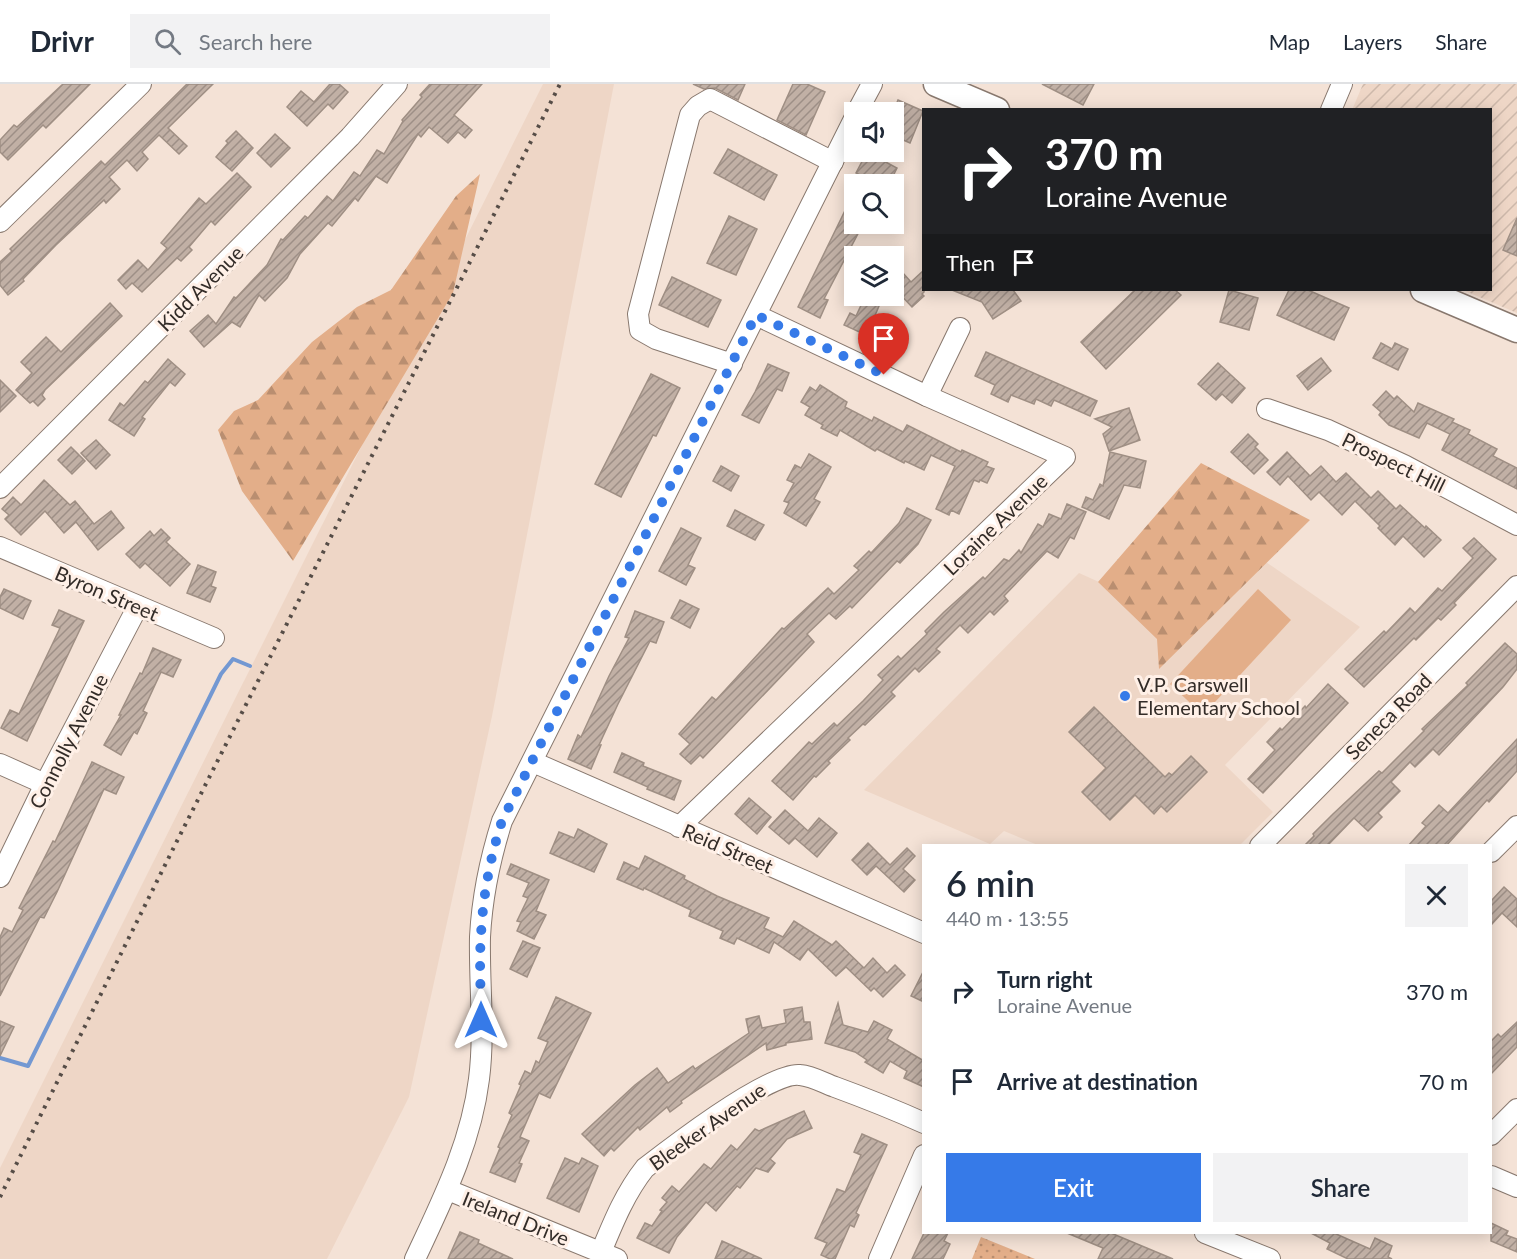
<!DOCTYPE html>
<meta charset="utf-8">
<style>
body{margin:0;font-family:Lato,sans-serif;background:#f2f2f3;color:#1f2937;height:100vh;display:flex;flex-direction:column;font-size:22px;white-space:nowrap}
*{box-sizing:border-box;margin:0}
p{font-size:20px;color:#747a83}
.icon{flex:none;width:33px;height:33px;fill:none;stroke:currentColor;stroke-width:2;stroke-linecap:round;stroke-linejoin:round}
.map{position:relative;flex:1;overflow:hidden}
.panel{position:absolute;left:922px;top:760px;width:570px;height:390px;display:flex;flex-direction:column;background:#fff;border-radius:0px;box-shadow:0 3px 15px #0003}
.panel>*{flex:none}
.hud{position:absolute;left:922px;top:24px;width:570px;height:183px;border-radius:0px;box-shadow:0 3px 15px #0003;background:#202124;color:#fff;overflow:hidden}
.fabs{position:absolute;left:844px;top:18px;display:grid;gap:12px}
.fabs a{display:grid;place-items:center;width:60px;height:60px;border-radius:0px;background:#fff;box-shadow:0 3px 15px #0003;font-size:30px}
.pin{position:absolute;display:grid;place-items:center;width:51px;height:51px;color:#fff;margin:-62px -26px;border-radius:50% 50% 50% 0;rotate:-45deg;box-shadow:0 0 6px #0007}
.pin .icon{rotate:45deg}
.me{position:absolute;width:66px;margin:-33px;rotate:0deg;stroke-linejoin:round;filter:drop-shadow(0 0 4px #0008)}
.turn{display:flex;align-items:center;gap:21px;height:126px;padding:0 24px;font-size:27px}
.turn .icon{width:78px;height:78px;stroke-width:2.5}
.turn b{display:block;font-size:42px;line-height:51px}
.then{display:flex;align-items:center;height:57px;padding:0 24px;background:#0003;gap:12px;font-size:22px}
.round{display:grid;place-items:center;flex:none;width:63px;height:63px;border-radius:0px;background:#f2f2f3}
.overview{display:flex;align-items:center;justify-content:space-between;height:102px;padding:0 24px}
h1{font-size:36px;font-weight:600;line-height:45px}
.button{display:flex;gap:12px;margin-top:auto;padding:12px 24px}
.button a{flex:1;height:69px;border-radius:0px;background:#367ae8;color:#fff;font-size:24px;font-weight:600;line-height:69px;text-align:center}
.button a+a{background:#f2f2f3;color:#1f2937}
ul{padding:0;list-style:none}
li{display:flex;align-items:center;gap:18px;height:90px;padding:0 24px}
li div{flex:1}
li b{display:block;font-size:22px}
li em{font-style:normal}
header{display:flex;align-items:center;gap:36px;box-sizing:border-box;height:84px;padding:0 30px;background:#fff;border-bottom:2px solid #e0e1e3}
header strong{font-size:28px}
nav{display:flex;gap:33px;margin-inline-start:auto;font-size:21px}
.search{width:420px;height:54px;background:#f2f2f3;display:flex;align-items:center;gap:15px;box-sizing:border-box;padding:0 21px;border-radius:0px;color:#747a83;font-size:22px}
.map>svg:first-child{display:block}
</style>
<header>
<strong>Drivr</strong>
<div class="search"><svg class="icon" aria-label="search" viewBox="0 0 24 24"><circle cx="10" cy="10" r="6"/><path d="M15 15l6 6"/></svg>Search here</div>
<nav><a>Map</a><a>Layers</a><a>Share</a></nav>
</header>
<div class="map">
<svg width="1517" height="1175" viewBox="0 0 1517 1175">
<defs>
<pattern id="industrial-furrows" width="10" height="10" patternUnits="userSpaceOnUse" patternTransform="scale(1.5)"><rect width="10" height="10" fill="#eed6c6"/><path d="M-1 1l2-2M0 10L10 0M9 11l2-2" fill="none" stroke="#cdb8aa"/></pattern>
<pattern id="forest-firs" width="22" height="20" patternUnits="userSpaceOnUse" patternTransform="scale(1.5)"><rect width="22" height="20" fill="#e3ae89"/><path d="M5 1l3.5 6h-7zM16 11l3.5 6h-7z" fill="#b98e70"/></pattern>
<pattern id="park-dots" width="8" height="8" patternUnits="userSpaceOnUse" patternTransform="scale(1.5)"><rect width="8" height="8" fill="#e3ae89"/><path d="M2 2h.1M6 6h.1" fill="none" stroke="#b98e70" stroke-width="1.8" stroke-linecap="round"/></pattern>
<pattern id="building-hatch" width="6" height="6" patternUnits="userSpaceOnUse" patternTransform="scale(1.5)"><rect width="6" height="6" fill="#c1b0a5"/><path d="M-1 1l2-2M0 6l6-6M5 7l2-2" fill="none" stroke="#9d8f86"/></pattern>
</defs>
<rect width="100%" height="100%" fill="#f4e2d6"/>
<g fill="#eed6c6">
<polygon points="543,0 614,0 492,632 409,1013 327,1175 0,1175 0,1084"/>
<polygon points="1263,476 1360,543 1225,681 1273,728 1239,762 1040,762 1004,747 990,760 864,706 1079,489 1199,543"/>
</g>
<polygon fill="url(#industrial-furrows)" points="1363,0 1517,0 1517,229 1463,206 1491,206 1491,26 1352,26"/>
<polygon fill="#e3ae89" points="1258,505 1291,536 1203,631 1170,600"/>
<g fill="url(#forest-firs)">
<polygon points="480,90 453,209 293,477 242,407 218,346 234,327 258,316 312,258 357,223 391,206 456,112"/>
<polygon points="1201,379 1310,436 1159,585 1157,555 1098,498"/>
</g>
<polygon fill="url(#park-dots)" points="981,1153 1035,1175 972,1175"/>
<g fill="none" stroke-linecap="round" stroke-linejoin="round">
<polyline stroke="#7398d2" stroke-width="4" points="0,974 28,982 221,590 233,575 250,582"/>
</g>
<g fill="url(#building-hatch)" stroke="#9f8f84" stroke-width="1.5">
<polygon points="63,0 90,0 46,44 43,41 8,76 0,68 0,56 14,41 17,43"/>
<polygon points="187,0 213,0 168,44 187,62 179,70 159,51 142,68 148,75 137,87 127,76 109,93 120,105 106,119 104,116 56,161 23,195 24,197 8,211 0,201 0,178 12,167 10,165 101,77 105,81"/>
<polygon points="330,0 339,0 348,8 333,25 328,20 307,42 287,23 301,7 314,18"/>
<polygon points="430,0 482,0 454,31 472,46 465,54 458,48 448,59 429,43 421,53 418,50 387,99 376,92 358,117 355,114 332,142 328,139 300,170 287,194 265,217 259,211 240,243 232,238 204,263 190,247 208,231 216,240 234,213 236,214 267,181 281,155 283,156 305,132 308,134 327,112 333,117 354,88 360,92 377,66 384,70 403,37 402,36 422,13 420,11"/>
<polygon points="693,0 745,0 738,16 715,4 704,5"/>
<polygon points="793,0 807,0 825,8 806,51 777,36"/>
<polygon points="1042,0 1094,0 1083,21"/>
<polygon points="898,16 923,27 910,59 894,52 894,26"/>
<polygon points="236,47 253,64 232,87 216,73 228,59 226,57"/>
<polygon points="275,50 290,64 271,83 257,69"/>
<polygon points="728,65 777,91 764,116 714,89"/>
<polygon points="867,68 897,84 889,100 878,100 856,89"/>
<polygon points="237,89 251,103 215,141 211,137 189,163 192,166 181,177 177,174 142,208 132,199 126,205 118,196 138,176 148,186 167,164 161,159 199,114 206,120"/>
<polygon points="855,106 855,140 863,140 824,215 828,216 820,234 798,223"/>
<polygon points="729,132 757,145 736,191 707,179"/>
<polygon points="1517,134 1517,172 1503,166"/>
<polygon points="924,186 924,208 922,210 924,212 912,223 894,204 894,197 903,189 911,198"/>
<polygon points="672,193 721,216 708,243 659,221"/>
<polygon points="952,206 1013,206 1021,217 993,235 982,218"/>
<polygon points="1135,206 1175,206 1181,211 1106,285 1081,258"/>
<polygon points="1229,206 1258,214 1249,246 1220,238"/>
<polygon points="1289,206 1308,206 1349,224 1334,256 1277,231"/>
<polygon points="864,215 879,222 873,236 908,252 901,267 844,241 850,229 856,232"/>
<polygon points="110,219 122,232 45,306 42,311 45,315 38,322 33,317 30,319 16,306 32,289 21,278 46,253 61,268"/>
<polygon points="1381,259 1392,265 1395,259 1408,265 1398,286 1373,274"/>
<polygon points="986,268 1097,317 1090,332 1054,316 1051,322 1036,315 1034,320 1011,311 1008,318 991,310 995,301 975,292"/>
<polygon points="1321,274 1331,287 1308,306 1297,292"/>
<polygon points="168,275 185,290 175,302 170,298 142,333 145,335 134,352 109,336 120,319 124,322 145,297 148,299"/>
<polygon points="1218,279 1245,304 1232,319 1222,310 1216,316 1198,300"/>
<polygon points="768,280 789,289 782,307 777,305 759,339 742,331 755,308"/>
<polygon points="651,290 680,304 656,352 653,351 621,413 595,400"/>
<polygon points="0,296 16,312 0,328"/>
<polygon points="820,301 847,318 845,323 872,337 874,333 903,348 907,341 961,368 962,366 988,378 986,382 994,385 987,399 980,396 979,398 974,396 959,430 951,426 949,431 936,425 955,382 931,371 924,386 905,377 904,379 877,365 875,367 840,346 837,352 821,344 823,341 805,331 810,323 801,318 810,303 816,307"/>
<polygon points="1386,307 1394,315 1397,312 1414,328 1418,319 1454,335 1452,338 1470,346 1468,350 1497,365 1493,372 1517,384 1517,405 1442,366 1450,350 1427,339 1419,354 1389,341 1379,331 1381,328 1373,321"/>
<polygon points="1129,324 1140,356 1109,367 1103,350 1112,343 1095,335"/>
<polygon points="1248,350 1258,360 1255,363 1268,376 1254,390 1231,368"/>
<polygon points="96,356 110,371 96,385 81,369"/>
<polygon points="71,363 85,377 72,390 58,376"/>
<polygon points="1110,368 1146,377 1140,404 1124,401 1109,435 1082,423 1086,413 1093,416 1100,400 1103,402"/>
<polygon points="1287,368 1310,392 1321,382 1336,398 1346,389 1371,414 1378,407 1396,425 1400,421 1425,444 1426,442 1441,456 1424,473 1403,452 1395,461 1378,444 1380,442 1355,417 1342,431 1319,408 1311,416 1288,392 1280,401 1267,388"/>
<polygon points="809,370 831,383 814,415 820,418 806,442 784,429 789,419 784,417 794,399 787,396 795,381 801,384"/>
<polygon points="721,382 739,392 731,407 713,397"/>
<polygon points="44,396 70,421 75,417 94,440 111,427 124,444 98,466 76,438 64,449 45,427 21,451 5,435 9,431 2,425 13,413 21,421"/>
<polygon points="1067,420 1086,428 1074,455 1070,453 1058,474 1047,467 1004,512 1008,517 994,531 990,527 968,549 960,541 936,565 940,568 919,588 915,584 891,608 895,612 865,641 863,640 848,654 850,656 828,677 830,679 816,693 814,692 793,716 772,697 809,658 812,660 834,639 837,642 863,617 883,596 878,591 898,572 901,575 927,550 925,547 944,528 983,493 985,495 1004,475 1009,477 1019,466 1021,469 1038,440 1043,443 1049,430 1061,435"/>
<polygon points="907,424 931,436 918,460 900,479 897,477 852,524 850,522 836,535 829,529 807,550 814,558 703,674 700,671 691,680 680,670 690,660 679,650 712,613 716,616 782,544 784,545 828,504 834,510 859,486 854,482 869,467 871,469 899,439"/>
<polygon points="735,426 764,441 755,456 727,442"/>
<polygon points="681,444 701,454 688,481 695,484 686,501 659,487"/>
<polygon points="161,445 170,454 166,458 190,480 170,502 145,479 140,484 126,470 150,447 154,452"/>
<polygon points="1474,454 1496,475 1454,519 1456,521 1441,536 1438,534 1416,556 1414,554 1364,603 1345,585 1384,547 1386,549 1410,524 1415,529 1438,504 1442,507 1473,474 1463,464"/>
<polygon points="198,481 216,488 211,502 216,504 210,518 187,509"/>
<polygon points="4,505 31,517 23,535 0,524 0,513"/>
<polygon points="680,516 699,525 690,544 671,534"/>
<polygon points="59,526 84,537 27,657 1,644 10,626 19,630 60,544 52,541"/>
<polygon points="635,527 664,538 656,559 650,557 618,620 599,661 601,661 591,685 568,675 578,651 581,653 609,592 629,554 625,553"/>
<polygon points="1505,559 1517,570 1517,585 1503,603 1439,671 1433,665 1415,683 1410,678 1391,698 1400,707 1378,729 1382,733 1368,747 1354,734 1327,762 1304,762 1314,752 1313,750 1333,730 1379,687 1382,689 1424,647 1422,645 1468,601 1466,599"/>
<polygon points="153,564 181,576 173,593 161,588 143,627 147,629 137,650 134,648 121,671 104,661 121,631 119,631 140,589 142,590"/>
<polygon points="1328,600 1348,619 1263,709 1248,695 1275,666 1267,658 1280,644 1282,646 1305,622 1306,624"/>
<polygon points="1094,623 1165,693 1169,689 1172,691 1191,672 1207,688 1167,728 1161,722 1154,730 1135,711 1110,736 1082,708 1106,684 1069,648"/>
<polygon points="1517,655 1517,687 1489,718 1487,716 1446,762 1408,762 1426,742 1422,739 1439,721 1448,729"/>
<polygon points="622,669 644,679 643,682 681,697 674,716 647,705 648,703 614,688"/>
<polygon points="92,678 124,693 116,710 104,705 57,808 44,834 40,833 0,912 0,853 4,844 12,848 23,826 19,824 53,757 55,758"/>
<polygon points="749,714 771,733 757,750 735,730"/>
<polygon points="785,726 808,747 819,734 837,749 817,773 795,754 789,760 769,743"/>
<polygon points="578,745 607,760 594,788 550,769 559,748 574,754"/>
<polygon points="868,759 890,781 907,764 915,772 903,785 915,796 904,808 876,782 867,791 852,776"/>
<polygon points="645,772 685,792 684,795 717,812 769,834 764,844 783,853 794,837 832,861 836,857 864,884 873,874 887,889 895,881 905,891 883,913 874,904 871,907 846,883 836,892 808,865 800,876 774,858 769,869 737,854 734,860 720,854 723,847 689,832 691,826 644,804 643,806 617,795 624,778 639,785"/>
<polygon points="511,780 549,796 536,827 546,831 534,855 517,847 521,838 517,837 528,814 523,812 529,799 507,790"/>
<polygon points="1504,803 1517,815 1517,843 1502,829 1491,841 1491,817"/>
<polygon points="523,857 540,864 527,893 510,885"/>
<polygon points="924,886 924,918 911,912"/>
<polygon points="556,913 591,929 550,1014 539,1009 520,1053 529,1057 519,1079 522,1080 515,1098 490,1088 500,1064 498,1063 512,1031 509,1029 521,1001 519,1000 525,987 531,990 536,977 539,979 548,958 538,954"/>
<polygon points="838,919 843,941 868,948 874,937 892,946 887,955 924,977 924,1003 904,994 907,987 890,977 883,989 865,978 867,976 855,968 825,959"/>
<polygon points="802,923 804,938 810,938 812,955 786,959 786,961 767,966 766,959 681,1017 682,1019 670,1028 667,1023 640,1046 638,1043 614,1067 611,1064 604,1072 582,1050 635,1001 657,984 668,999 693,982 695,985 749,949 746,935 759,932 762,944 786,939 784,926"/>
<polygon points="0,937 14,943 0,972"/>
<polygon points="1517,938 1517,963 1491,990 1491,957 1498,950 1501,953"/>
<polygon points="804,1027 812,1044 787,1055 770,1075 775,1079 768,1088 756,1084 740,1104 737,1102 716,1127 706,1118 677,1153 669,1169 637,1154 645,1139 652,1142 662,1127 660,1126 667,1118 662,1114 672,1102 679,1108 704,1080 711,1085 731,1061 737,1066 755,1045 759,1047"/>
<polygon points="862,1050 887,1061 856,1129 859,1131 854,1143 850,1141 835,1175 830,1175 821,1171 827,1159 815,1154 837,1105 845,1108 861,1071 854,1068"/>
<polygon points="565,1074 579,1080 582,1074 598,1082 579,1128 547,1114"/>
<polygon points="1491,1139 1508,1147 1506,1151 1517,1155 1517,1168 1491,1157"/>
<polygon points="460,1148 479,1156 478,1159 513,1175 448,1175"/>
<polygon points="924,1149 948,1149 944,1157 950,1160 943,1175 912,1175"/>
<polygon points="1067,1149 1111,1149 1173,1175 1098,1175 1103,1164"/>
<polygon points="1311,1149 1334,1149 1370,1165 1375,1154 1392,1162 1388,1173 1392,1175 1348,1175 1327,1165 1330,1159"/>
<polygon points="722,1157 762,1175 715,1175"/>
</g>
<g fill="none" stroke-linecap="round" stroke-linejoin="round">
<defs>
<g id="minor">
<polyline points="1331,26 1342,0"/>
<polyline points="857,28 872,0"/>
<polyline points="0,138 141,0"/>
<polyline points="732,280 656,255 640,246 638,230 690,31 698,22 710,15 833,78"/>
<polyline points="927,312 960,244"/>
<polyline points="1267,325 1328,346 1404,381 1517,441"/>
<polyline points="0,404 350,53 397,0"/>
<polyline points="0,463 214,554"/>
<polyline points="533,678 924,849"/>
<polyline points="0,680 45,700"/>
<polyline points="679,743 1065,373 927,312 756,231"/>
<polyline points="1260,762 1517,502"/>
<polyline points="1491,768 1517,742"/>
<polyline points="0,793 45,700 138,522"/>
<polyline points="1491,1051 1517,1025"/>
<polyline points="1491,1092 1517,1103"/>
<polyline points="448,1106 617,1175"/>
<polyline points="1205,1149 1270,1175"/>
<path d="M601 1168C613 1139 625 1109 645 1084 672 1063 770 987 800 991 812 992 824 999 835 1003 865 1014 895 1026 924 1039"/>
<path d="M415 1175C442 1117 471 1060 479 995 485 948 479 900 480 853 482 813 490 775 502 737L855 33"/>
<polyline points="879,1175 924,1071"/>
</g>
<g id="major">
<polyline points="936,0 997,26"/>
<polyline points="1423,206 1517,246"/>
</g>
</defs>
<use href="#minor" stroke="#88786e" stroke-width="22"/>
<use href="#major" stroke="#88786e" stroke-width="27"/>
<use href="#minor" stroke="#fff" stroke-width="20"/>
<use href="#major" stroke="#fff" stroke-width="24"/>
<polyline stroke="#564d47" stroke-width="4" stroke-dasharray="3 6" stroke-linecap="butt" points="0,1113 175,761 560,0"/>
</g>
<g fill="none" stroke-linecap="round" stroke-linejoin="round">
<path stroke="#367ae8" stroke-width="10" stroke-dasharray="0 18" d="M481 936C481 908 479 879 481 851 483 812 490 774 502 737L756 231 884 291"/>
</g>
<circle fill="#367ae8" stroke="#fff0e7" stroke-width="2" cx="1125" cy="612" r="6"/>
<g text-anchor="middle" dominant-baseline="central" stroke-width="6" stroke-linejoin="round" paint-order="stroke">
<g font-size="20" fill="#332c28" stroke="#fff0e7">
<text transform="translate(200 204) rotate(-45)">Kidd Avenue</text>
<text transform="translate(1394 378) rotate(26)">Prospect Hill</text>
<text transform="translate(995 440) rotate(-44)">Loraine Avenue</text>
<text transform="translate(107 509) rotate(23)">Byron Street</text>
<text transform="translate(1388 632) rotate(-45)">Seneca Road</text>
<text transform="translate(68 657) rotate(-63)">Connolly Avenue</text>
<text transform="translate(728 764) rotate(23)">Reid Street</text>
<text transform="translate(707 1042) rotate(-35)">Bleeker Avenue</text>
<text transform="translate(516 1134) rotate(22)">Ireland Drive</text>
</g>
<g font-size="20" fill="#332c28" stroke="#fff0e7" text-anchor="start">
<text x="1137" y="600">V.P. Carswell<tspan x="1137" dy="23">Elementary School</tspan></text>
</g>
</g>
</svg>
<div class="fabs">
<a><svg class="icon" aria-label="sound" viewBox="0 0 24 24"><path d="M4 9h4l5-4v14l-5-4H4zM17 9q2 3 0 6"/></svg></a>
<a><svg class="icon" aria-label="search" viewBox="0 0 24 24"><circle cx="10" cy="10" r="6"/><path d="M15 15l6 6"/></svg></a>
<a><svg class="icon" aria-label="layers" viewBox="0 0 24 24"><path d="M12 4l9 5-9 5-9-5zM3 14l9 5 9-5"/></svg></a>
</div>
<div class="pin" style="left:884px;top:291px;background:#d93025"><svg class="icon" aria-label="arrive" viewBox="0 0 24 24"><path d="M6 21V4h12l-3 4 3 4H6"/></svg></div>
<svg class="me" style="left:481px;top:936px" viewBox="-20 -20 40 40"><path d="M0-17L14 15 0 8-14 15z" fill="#367ae8" stroke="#fff" stroke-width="4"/></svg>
<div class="hud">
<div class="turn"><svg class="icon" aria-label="right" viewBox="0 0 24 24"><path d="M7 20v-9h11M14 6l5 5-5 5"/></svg><div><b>370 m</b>Loraine Avenue</div></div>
<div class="then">Then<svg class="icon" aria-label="arrive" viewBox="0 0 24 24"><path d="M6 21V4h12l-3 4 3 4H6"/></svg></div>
</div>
<section class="panel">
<div class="overview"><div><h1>6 min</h1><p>440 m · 13:55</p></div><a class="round"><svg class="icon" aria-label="close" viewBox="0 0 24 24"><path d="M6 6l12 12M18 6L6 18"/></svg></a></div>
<ul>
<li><svg class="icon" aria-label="right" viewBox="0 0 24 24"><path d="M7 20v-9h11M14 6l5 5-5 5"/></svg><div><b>Turn right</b><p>Loraine Avenue</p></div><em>370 m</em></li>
<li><svg class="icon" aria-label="arrive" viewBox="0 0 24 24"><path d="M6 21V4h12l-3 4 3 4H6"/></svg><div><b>Arrive at destination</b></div><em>70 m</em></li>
</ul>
<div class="button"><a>Exit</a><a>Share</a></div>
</section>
</div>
